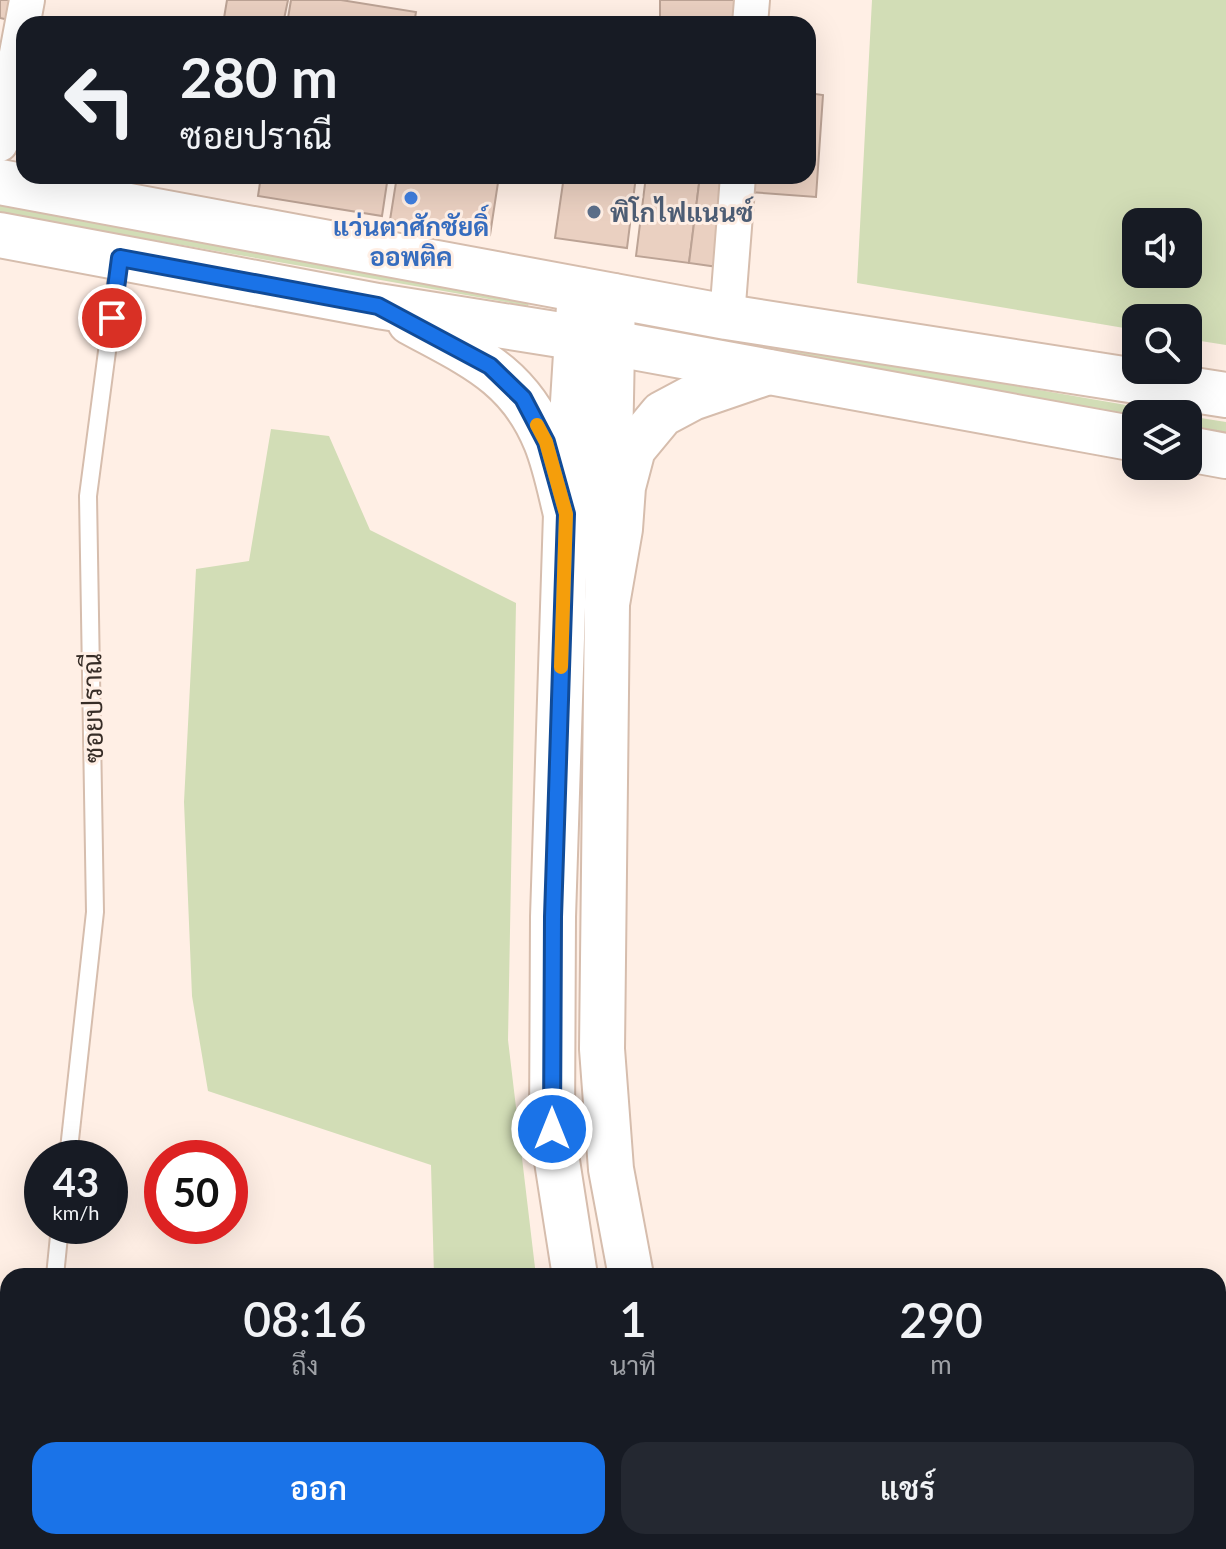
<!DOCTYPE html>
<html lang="th">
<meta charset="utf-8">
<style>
body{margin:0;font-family:Lato,Sarabun,sans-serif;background:#242831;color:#f1f3f6;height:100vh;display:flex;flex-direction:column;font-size:30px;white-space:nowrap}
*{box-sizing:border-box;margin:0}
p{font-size:26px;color:#9ea1a6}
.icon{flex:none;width:44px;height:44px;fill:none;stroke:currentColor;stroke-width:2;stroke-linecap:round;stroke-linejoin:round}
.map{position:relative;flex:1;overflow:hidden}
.side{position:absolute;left:0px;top:1268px;width:1226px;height:282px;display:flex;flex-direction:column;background:#171b24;border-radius:24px 24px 0 0;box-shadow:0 8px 32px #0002}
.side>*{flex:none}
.hud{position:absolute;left:16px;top:16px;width:800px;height:168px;border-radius:24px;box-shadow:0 8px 32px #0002;background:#171b24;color:#f1f3f6;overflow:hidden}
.buttons{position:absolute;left:1122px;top:208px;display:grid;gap:16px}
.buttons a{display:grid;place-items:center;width:80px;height:80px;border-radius:16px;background:#171b24;box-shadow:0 8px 32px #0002;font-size:40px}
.speed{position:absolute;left:24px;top:1140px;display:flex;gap:16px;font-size:40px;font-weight:700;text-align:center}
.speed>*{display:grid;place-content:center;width:104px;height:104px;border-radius:50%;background:#171b24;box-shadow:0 8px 32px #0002;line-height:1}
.speed small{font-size:20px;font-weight:400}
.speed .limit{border:12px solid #d22;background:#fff;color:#111}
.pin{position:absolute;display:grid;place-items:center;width:68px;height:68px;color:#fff;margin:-34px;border:4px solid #fff;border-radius:50%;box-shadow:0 2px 8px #0007}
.me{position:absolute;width:88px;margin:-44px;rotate:0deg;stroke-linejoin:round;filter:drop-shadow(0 0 6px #0008)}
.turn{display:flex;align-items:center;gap:28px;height:168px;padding:0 32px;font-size:36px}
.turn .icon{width:104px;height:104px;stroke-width:2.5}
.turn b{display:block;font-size:56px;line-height:68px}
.eta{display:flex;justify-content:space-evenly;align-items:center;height:136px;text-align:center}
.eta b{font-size:48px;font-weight:600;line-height:56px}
.button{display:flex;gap:16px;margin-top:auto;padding:16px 32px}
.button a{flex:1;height:92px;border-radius:24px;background:#1a73e8;color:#fff;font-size:32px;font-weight:600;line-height:92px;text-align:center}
.button a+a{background:#242831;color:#f1f3f6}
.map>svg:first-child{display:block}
</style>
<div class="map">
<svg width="1226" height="1549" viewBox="0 0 1226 1549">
<rect width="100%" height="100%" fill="#ffefe5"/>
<g fill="#d2ddb6" fill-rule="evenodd">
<path d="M872 0H1226V345L1188 339V318H1136V330L857 283ZM1136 222H1188V274H1136Z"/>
<polygon points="0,199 529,303 528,306 0,213"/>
<polygon points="665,330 976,379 1178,414 1136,414 1136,418"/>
<polygon points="1188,416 1226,422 1226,434 1188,427"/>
<polygon points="271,429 329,436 370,530 516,603 508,1040 536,1276 434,1276 431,1165 208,1091 192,996 184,802 196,569 249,561"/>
<polygon points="469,1542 617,1542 621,1549 474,1549"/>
</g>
<g fill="#ead0c1" stroke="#bca395" stroke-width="2">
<polygon points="0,0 13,0 9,20 0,18"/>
<polygon points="227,0 288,0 283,24 223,24"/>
<polygon points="291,0 341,0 416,12 414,24 287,24"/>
<polygon points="660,0 734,0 735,24 660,24"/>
<polygon points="808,93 823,95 816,197 749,192 750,176 808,176"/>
<polygon points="261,176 388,176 382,216 258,196"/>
<polygon points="397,176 499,176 490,235 390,220"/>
<polygon points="564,176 636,176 627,248 555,238"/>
<polygon points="646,176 700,176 689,263 636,256"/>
<polygon points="700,176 729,180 718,267 689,263"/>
</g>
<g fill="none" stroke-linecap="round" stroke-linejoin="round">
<defs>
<g id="service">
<polyline points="68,1158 95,912 88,496 119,260"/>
<polyline points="55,1276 60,1226"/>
<polyline points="5,1549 8,1538"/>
</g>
<g id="minor">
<polyline points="750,24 752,0"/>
<polyline points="0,144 27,0"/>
<polyline points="727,317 738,176"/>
<polyline points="0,1433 8,1436"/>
<polyline points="246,1542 262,1549"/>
</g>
<g id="secondary">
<polyline points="613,296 607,604 602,1049 611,1169 631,1276"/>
<polyline points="575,1276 552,1129 553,917 566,514 580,290"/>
<polyline points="657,1542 660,1549"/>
<polyline points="713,1542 717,1549"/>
</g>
<g id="primary">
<polyline points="0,182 727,317 1226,395"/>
<polyline points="0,235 378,306 611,343 1136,439"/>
<path d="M410 322C470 355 519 374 546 442 555 464 560 490 566 514"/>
<polyline points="1188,449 1226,456"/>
<polyline points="607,604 620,529 623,487 633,449 662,414 692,398 768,372"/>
</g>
</defs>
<use href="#service" stroke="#d6bdad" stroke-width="20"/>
<use href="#minor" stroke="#d6bdad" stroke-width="38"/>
<use href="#secondary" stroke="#d6bdad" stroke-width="48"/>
<use href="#primary" stroke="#d6bdad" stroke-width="48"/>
<use href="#service" stroke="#fff" stroke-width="16"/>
<use href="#minor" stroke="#fff" stroke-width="34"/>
<use href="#secondary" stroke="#fff" stroke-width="44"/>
<use href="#primary" stroke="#fff" stroke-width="44"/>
</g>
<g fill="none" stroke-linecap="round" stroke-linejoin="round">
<defs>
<polyline id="route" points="112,318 120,258 378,306 490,366 523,398 546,442 566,514 553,917 552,1129"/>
</defs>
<use href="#route" stroke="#114b97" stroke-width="20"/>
<use href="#route" stroke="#1a73e8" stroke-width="14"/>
<polyline stroke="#f59e0b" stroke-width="14" points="537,425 546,442 566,514 561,667"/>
</g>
<circle fill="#3f7fe0" stroke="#ffefe5" stroke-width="3" cx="411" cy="198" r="8"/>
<circle fill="#5c6f8a" stroke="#ffefe5" stroke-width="3" cx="594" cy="212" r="8"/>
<g text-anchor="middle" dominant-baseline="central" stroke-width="6" stroke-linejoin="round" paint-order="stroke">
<g font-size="26" font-weight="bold" fill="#4e5e75" stroke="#ffefe5" text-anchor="start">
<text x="610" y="212">พิโกไฟแนนซ์</text>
</g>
<g font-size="26" font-weight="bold" fill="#366cbe" stroke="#ffefe5">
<text x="411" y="226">แว่นตาศักชัยดิ์<tspan x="411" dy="30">ออพติค</tspan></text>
</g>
<g font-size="26" fill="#372d27" stroke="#ffefe5">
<text transform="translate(92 708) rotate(-91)">ซอยปราณี</text>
</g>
</g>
</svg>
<div class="buttons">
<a><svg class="icon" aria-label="sound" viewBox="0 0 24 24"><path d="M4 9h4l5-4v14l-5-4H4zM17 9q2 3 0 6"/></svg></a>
<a><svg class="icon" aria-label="search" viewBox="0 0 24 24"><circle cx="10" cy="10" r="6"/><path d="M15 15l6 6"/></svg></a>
<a><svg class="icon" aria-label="layers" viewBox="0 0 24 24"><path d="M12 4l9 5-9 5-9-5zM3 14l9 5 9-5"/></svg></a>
</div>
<div class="speed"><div>43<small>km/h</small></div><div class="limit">50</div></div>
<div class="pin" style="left:112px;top:318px;background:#d93025"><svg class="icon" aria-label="arrive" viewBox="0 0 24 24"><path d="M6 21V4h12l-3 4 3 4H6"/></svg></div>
<svg class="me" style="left:552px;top:1129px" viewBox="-20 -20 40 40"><circle r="17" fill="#1a73e8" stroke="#fff" stroke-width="3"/><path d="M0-11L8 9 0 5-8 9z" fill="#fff"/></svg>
<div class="hud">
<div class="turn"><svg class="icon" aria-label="left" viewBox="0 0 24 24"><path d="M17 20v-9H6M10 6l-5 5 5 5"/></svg><div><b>280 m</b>ซอยปราณี</div></div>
</div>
<section class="side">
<div class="eta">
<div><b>08:16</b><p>ถึง</p></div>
<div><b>1</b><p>นาที</p></div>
<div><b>290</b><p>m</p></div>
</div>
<div class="button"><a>ออก</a><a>แชร์</a></div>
</section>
</div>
